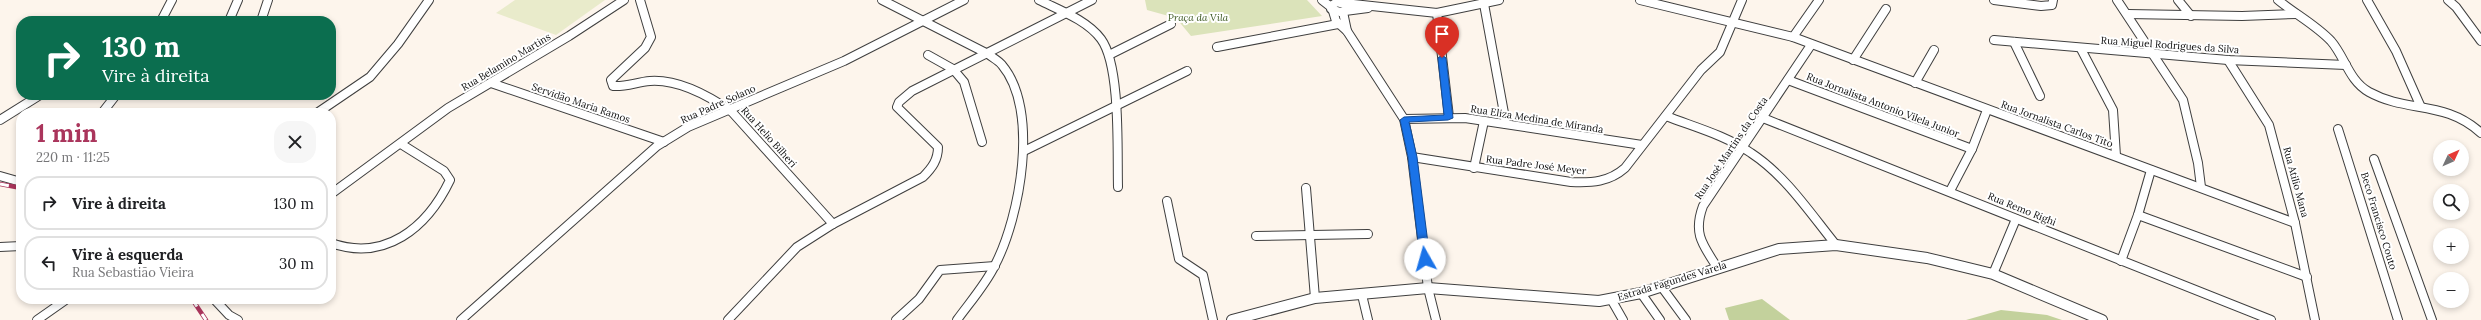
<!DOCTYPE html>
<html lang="pt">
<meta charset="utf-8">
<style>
body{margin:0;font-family:Lora,serif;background:#f6f6f6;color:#202124;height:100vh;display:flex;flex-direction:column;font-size:15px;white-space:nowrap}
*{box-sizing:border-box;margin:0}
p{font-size:13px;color:#757577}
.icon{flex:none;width:22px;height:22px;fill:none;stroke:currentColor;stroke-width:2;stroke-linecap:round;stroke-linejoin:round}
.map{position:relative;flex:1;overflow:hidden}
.details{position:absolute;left:16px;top:108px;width:320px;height:196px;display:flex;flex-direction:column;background:#fff;border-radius:16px;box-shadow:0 2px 6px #0003}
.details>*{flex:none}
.guide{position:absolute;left:16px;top:16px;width:320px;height:84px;border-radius:16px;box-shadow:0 2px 6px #0003;background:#0b6e4f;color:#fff;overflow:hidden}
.needle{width:26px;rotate:46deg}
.tools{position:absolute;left:2433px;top:140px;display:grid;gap:8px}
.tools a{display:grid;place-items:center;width:36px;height:36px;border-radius:50%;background:#fff;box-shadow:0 2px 6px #0003;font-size:20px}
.pin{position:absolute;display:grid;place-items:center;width:34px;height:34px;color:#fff;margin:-41px -17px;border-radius:50% 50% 50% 0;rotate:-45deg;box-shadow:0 0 4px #0007}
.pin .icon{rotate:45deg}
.me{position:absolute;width:44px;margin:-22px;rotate:353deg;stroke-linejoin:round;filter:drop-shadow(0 0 3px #0008)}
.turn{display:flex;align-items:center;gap:14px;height:84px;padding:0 20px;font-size:18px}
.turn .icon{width:52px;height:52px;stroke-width:2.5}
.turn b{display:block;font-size:28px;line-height:34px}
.round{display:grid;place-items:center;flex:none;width:42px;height:42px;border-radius:16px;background:#f6f6f6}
.headline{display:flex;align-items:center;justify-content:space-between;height:68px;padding:0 20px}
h1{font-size:24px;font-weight:800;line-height:30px;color:#aa355c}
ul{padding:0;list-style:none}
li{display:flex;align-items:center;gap:12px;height:54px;margin:0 8px 6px;padding:0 12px;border:2px solid #e0e0e0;border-radius:16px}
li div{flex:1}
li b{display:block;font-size:15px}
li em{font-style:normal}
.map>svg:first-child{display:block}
</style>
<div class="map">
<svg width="2481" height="320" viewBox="0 0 2481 320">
<rect width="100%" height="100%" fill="#fdf5ec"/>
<polygon fill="#dbe3ba" points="1145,0 1307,0 1322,16 1191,36 1176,18 1147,10"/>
<g fill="#c3d19c">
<polygon points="1762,299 1790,320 1729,320 1725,308"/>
<polygon points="2001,310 2047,315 2062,320 1966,320"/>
</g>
<polygon fill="#e9ebcb" points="515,0 605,0 556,35 496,13"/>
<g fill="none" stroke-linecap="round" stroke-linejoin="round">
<defs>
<g id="minor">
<path d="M640 0 651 37 645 48 611 80 613 86C626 87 637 82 650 81 679 79 709 96 732 112L833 224"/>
<path d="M882 0 988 54C993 58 999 61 1002 65 1040 110 1020 217 995 265 986 284 970 302 957 320"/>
<path d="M1039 0C1059 10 1087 20 1101 39 1121 66 1117 152 1118 187"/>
<polyline points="1322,0 1331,7"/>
<polyline points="1640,0 1793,37 2295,223"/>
<polyline points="1994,0 2041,6 2052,5 2053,0"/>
<polyline points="2117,0 2183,100 2198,163 2201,187"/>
<polyline points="2178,0 2191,16"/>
<path d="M2278 0C2295 14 2316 25 2331 41 2345 57 2349 81 2369 92 2407 113 2445 100 2481 133"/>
<polyline points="2367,0 2396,51 2420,105"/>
<polyline points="2448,0 2456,7 2481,41"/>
<polygon points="1337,2 1346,5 1346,10 1340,12 1331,9 1331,6"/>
<polyline points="1344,3 1437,13 1499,0"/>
<polyline points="1484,4 1506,124"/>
<polyline points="1333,11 1336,21 1347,31 1404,119 1412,157 1428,288 1436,320"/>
<polyline points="1345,11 1368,8"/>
<polyline points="1343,12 1347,31"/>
<polyline points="1437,13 1449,117"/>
<polyline points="2128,14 2242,16 2296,14"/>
<polyline points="161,21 172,0"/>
<polyline points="229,21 238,0"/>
<polyline points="261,21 268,0"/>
<polyline points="1793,37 1819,0"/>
<polyline points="1994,40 2228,60 2346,65"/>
<polyline points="2014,42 2040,96"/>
<polyline points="1217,47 1338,24"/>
<polyline points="2081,49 2113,110 2116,156"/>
<polyline points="928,55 953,69 964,82 982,142"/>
<polyline points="1109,55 1171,24"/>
<polyline points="1853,60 1886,9"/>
<polyline points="2228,60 2269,125 2295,223 2315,320"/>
<polyline points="1788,80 1972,149"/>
<polyline points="491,83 664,142"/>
<polyline points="1915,83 1934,50"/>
<polyline points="102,113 116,95"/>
<polyline points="317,113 370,77 398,44 429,0"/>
<path d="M1666 116C1694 127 1725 135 1751 153 1786 176 1810 213 1836 245"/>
<polyline points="1763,118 2271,320"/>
<polyline points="1404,119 1465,118 1642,145"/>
<polyline points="0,120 40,95"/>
<polyline points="2338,129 2398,320"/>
<polyline points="1024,151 1187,71"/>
<path d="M1412 157 1571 182C1592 183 1609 182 1625 168L1701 70 1720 52 1742 0"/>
<polyline points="2374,159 2432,320"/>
<polyline points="1474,168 1484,121"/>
<polyline points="0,176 21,182"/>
<polyline points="1306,188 1315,298"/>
<polyline points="1950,191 1972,149 1987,110"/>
<polyline points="331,194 448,108 569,36 624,0"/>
<polyline points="1167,201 1179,259 1203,275 1213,320"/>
<polyline points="2138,215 2307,277"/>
<polyline points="1256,236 1368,234"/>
<path d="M331 243C385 262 427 228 450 180L444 171 401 144"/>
<polyline points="0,247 21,246"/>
<polyline points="2121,261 2138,215 2151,170"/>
<path d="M1717 267C1702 244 1693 233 1703 206L1811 45"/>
<polyline points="1993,274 2016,219"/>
<polyline points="1661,286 1686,320"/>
<polyline points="1641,293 1660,320"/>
<polyline points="1362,295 1368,320"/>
<polyline points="214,299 229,315 238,320"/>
<polyline points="1611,299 1623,320"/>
<polyline points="37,320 67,299"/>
<polyline points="461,320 657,146 688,127 844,61 964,0"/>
<path d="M728 320 797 247 833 224 923 177C932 168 938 160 938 147L897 107 899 102 912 91 1092 0"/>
<polyline points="896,320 919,299 940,270 995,266"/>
</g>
<polyline id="tertiary" points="1232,320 1315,298 1428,288 1599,301 1641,293 1779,249 1836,245 1927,258 1993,274 2102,320"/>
</defs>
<use href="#minor" stroke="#3f3f3f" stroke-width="10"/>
<use href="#tertiary" stroke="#3f3f3f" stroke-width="12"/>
<use href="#minor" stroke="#fff" stroke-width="8"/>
<use href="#tertiary" stroke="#fff" stroke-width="10"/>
<defs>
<g id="rail">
<polyline points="0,184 21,188"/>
<polyline points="192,299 206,320"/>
</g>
</defs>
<use href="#rail" stroke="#aa355c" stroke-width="4.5"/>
<use href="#rail" stroke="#fff" stroke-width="3" stroke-dasharray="9" stroke-linecap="butt"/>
</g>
<polygon fill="#1a73e8" stroke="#114b97" points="1442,55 1446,58 1453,118 1448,120 1409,122 1417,157 1430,259 1425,262 1420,259 1408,157 1400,120 1404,117 1444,115 1438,58"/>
<g text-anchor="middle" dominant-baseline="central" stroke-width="4" stroke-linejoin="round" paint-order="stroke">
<g font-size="10" font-style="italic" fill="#3f5b25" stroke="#fff">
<text x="1198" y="17">Praça da Vila</text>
</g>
<g font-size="10" fill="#0c0c0c" stroke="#fff">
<text transform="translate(2170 45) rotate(4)">Rua Miguel Rodrigues da Silva</text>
<text transform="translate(506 62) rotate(-31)">Rua Belamino Martins</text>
<text transform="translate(581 103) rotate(19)">Servidão Maria Ramos</text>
<text transform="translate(718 104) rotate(-24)">Rua Padre Solano</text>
<text transform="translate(1883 105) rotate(21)">Rua Jornalista Antonio Vilela Junior</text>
<text transform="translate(1537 119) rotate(9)">Rua Eliza Medina de Miranda</text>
<text transform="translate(2057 124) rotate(20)">Rua Jornalista Carlos Tito</text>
<text transform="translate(769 137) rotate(48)">Rua Helio Bilheri</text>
<text transform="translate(1731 148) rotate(-56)">Rua José Martins da Costa</text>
<text transform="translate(1536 165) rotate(7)">Rua Padre José Meyer</text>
<text transform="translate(2296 182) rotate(75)">Rua Atilio Mana</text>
<text transform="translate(2022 209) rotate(22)">Rua Remo Righi</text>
<text transform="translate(2379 221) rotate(73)">Beco Francisco Couto</text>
<text transform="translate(1672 281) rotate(-17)">Estrada Fagundes Varela</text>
</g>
</g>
</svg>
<div class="tools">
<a><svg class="needle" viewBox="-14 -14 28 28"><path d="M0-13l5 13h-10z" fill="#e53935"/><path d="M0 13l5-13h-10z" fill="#757577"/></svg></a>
<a><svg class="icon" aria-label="search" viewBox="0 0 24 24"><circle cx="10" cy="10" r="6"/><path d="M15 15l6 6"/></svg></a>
<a>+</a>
<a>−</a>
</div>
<div class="pin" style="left:1442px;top:58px;background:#d93025"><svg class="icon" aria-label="arrive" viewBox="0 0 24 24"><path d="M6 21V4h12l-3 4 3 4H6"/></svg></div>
<svg class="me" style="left:1425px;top:259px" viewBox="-20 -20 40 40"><circle r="19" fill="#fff"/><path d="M0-13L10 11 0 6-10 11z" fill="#1a73e8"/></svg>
<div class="guide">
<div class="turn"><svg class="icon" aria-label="right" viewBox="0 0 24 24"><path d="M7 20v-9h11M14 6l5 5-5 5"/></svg><div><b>130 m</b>Vire à direita</div></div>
</div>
<section class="details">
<div class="headline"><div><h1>1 min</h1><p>220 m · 11:25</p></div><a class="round"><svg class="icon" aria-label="close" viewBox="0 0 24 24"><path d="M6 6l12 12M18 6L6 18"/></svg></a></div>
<ul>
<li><svg class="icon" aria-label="right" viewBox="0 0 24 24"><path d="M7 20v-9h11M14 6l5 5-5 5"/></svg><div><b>Vire à direita</b></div><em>130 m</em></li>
<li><svg class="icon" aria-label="left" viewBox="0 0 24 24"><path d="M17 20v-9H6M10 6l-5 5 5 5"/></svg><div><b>Vire à esquerda</b><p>Rua Sebastião Vieira</p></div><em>30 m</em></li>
</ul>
</section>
</div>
